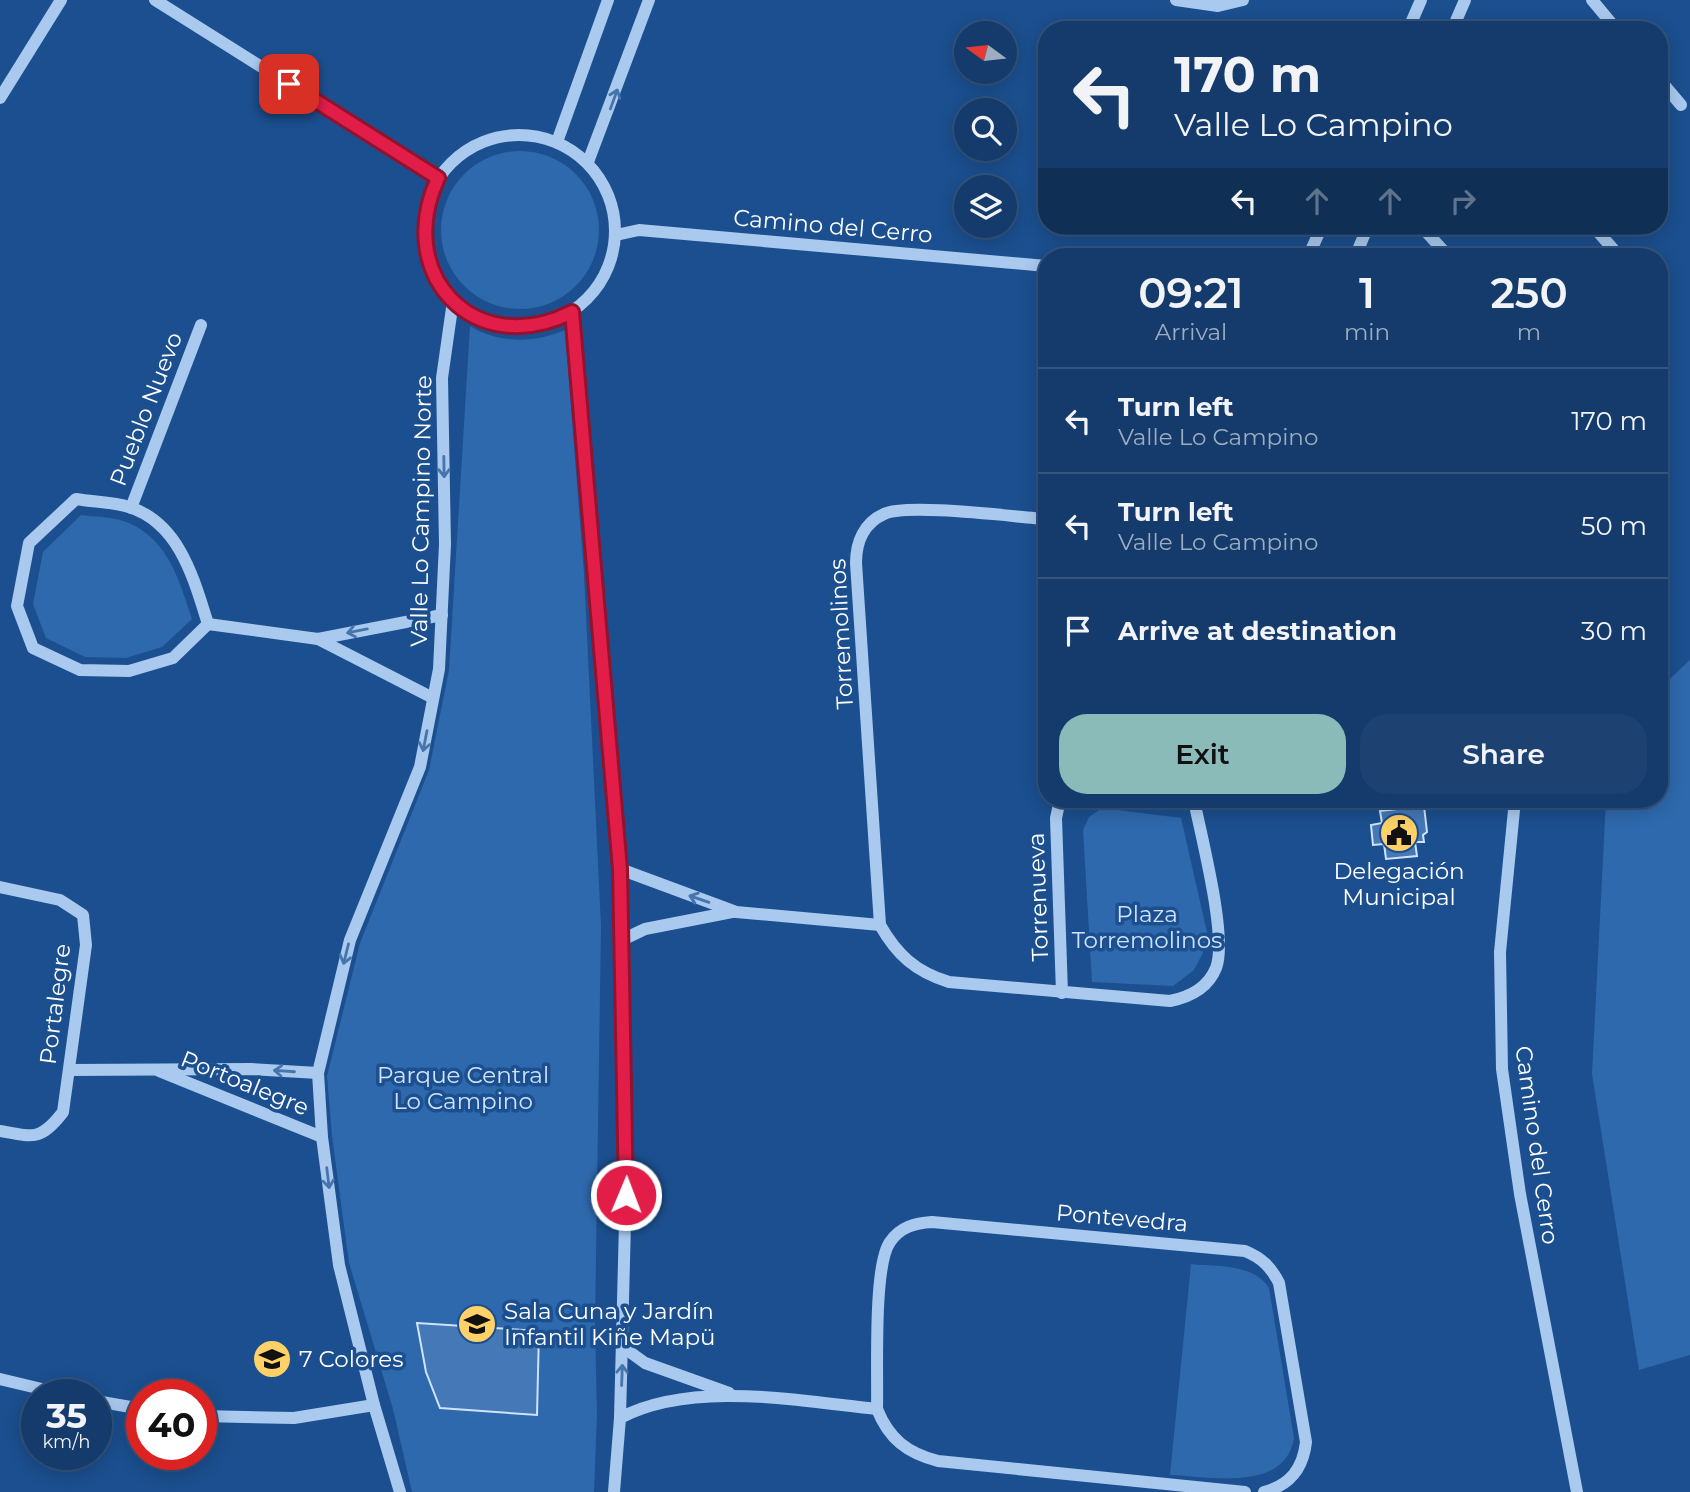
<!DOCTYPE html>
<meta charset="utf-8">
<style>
body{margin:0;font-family:Montserrat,sans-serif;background:#1d4271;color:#f1f3f6;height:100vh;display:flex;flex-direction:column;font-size:26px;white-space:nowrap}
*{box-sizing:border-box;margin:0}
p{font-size:23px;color:#9dadc1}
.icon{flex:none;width:38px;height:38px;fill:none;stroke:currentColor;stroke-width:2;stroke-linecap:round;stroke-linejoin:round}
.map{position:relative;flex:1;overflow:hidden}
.drawer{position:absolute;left:1038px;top:248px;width:630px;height:560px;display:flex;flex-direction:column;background:#143b6b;border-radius:28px;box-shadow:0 4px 18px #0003,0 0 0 2px #33557e}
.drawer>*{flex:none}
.guide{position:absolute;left:1038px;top:21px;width:630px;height:214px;border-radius:28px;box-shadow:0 4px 18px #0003,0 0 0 2px #33557e;background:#143b6b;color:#f1f3f6;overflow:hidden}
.needle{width:46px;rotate:285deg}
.buttons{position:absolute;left:954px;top:21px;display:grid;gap:14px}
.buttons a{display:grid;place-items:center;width:63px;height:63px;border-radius:50%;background:#143b6b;box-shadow:0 4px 18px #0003,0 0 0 2px #33557e;font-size:35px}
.speed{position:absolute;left:21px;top:1379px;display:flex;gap:14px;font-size:35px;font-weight:700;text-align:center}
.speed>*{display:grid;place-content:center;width:91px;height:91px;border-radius:50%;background:#143b6b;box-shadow:0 4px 18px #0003,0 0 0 2px #33557e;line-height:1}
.speed small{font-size:18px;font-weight:400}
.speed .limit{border:10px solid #d22;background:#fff;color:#111}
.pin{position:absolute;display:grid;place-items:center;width:60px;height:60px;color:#fff;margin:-30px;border-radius:14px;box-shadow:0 4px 10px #0006}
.me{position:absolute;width:77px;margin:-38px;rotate:1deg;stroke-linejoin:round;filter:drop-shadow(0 0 5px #0008)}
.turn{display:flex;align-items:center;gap:24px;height:147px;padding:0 21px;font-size:32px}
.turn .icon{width:91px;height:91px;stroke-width:2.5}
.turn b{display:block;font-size:49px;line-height:60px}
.lanes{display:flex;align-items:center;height:66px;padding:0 21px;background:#0003;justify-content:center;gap:35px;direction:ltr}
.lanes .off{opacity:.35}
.eta{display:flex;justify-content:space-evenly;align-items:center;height:119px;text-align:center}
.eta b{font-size:42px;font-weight:600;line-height:49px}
.primary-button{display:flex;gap:14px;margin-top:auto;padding:14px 21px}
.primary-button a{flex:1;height:80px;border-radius:28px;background:#8bbbb9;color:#111;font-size:28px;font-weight:600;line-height:80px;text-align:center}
.primary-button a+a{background:#1d4271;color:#f1f3f6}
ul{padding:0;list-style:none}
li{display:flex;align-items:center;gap:21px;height:105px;padding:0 21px;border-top:2px solid #33557e}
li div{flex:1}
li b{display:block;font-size:26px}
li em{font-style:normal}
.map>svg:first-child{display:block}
</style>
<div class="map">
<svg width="1690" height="1492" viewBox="0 0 1690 1492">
<rect width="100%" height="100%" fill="#1b4f8f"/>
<g fill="#2e69ad">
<circle cx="520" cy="230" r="79"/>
<path d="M470 326C499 344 535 343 565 330L584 573 601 926 595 1323 597 1415 594 1492H412L393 1409 349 1263 332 1136 327 1076 360 943 429 770 449 670Z"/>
<path d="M81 515C96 517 116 517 129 523 169 541 179 580 192 619L162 647 126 658 85 657 46 638 33 604 43 552Z"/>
<polygon points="1690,660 1690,1355 1639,1370 1592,1074 1606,800 1659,800 1659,689"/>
<polygon points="1102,808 1181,818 1209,941 1194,970 1173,986 1092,982 1083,830 1089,817"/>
<path d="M1191 1264C1217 1267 1253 1263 1269 1288L1294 1438C1285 1492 1213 1477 1170 1475Z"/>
</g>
<g fill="#4478b7" stroke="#cfe3fa" stroke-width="2">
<polygon points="1424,806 1427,832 1423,835 1424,842 1415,842 1417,856 1386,859 1384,844 1373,845 1371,825 1382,823 1380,811"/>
<polygon points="417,1323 539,1331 537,1415 440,1408 426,1372"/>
</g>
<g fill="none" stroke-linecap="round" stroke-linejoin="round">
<g stroke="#a9c9ee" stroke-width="12">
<polyline points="155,0 438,178"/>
<polyline points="1176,0 1218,6 1243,0"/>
<polyline points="1592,0 1617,30"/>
<polyline points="1408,30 1421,0"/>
<polyline points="1452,30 1465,0"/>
<polyline points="1659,79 1681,105"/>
<polyline points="0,98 61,0"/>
<circle cx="519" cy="231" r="96"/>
<polyline points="557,142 608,0"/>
<polyline points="588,162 649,0"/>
<polyline points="1421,226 1449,257"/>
<polyline points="1593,226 1620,257"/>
<polyline points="616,235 639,230 1046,266"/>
<polyline points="1308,257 1322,226"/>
<polyline points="1355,257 1368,226"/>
<polyline points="572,311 620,869 627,1144 620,1418 614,1492"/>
<path d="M76 499C93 502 113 502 129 507 180 523 194 580 208 624L173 658 129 671 80 670 33 648 17 606 29 543Z"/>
<polyline points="131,508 201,325"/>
<path d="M1046 519C1015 517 907 503 884 514 864 523 856 542 856 563L880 925C897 955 916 972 949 982L1170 1001C1190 997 1208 988 1216 968 1228 938 1201 836 1194 800"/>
<polyline points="208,624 318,639 442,615"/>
<polyline points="318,639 433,698"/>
<polyline points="1060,800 1056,818 1062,993"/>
<polyline points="1515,800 1500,952 1502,1069 1520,1194 1577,1492"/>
<polyline points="620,869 736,912 880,925"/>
<path d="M0 887 60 900 83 915 86 945 63 1112C41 1141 33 1137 0 1131"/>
<polyline points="622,940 645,929 732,912"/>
<polyline points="69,1070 251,1069 318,1073"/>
<polyline points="159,1071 322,1137"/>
<polyline points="623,1347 645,1363 729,1393"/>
<polyline points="0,1379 67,1395"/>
<polyline points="96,1401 142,1409"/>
<polyline points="201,1416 294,1418 374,1405"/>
<path d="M620 1418C691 1380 800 1401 877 1409"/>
<polyline points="400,1492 374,1405 339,1265 322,1137 318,1073 350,940 420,767 439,669 445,544 442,378 453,301"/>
<path d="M1245 1492 938 1461C907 1453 889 1439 877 1409 878 1374 873 1266 890 1242 900 1227 915 1223 932 1222L1245 1251C1262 1258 1271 1267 1279 1283L1306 1442C1303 1469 1290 1485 1264 1492"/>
</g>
</g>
<defs><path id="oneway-shaft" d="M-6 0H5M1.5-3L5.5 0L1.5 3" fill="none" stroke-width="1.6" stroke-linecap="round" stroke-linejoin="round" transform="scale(1.75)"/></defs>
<g stroke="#4674ac">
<use href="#oneway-shaft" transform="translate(614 99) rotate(-70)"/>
<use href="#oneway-shaft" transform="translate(444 467) rotate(89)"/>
<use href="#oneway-shaft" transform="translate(357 631) rotate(169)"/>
<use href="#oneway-shaft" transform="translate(425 741) rotate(101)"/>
<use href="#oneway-shaft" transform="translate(699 899) rotate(-161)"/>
<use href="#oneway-shaft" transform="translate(346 954) rotate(104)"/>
<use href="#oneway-shaft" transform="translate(284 1071) rotate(-176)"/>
<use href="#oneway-shaft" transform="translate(328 1178) rotate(83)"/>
<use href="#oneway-shaft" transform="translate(622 1375) rotate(-88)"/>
</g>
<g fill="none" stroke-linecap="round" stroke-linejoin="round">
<defs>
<path id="route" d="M289 84 438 178C393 275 475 361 572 312L620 869 626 1195"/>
</defs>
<use href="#route" stroke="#92132f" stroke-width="18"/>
<use href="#route" stroke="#e11d48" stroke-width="12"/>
</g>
<defs>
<symbol id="civic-disc" viewBox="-11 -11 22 22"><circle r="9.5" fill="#ffd166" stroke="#1b4f8f"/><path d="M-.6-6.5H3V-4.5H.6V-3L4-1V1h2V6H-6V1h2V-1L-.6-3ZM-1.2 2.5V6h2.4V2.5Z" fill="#111"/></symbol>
<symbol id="school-disc" viewBox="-11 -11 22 22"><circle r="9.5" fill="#ffd166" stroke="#1b4f8f"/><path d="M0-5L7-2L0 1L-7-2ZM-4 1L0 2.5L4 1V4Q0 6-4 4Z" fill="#111"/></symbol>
</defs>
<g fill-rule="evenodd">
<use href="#civic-disc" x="1377" y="811" width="44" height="44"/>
<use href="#school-disc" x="455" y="1302" width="44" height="44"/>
<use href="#school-disc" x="250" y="1337" width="44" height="44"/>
</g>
<g text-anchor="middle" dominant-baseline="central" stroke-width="7" stroke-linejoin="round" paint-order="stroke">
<g font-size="23" fill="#fff" stroke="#1b4f8f">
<text transform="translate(833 226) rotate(5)">Camino del Cerro</text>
<text transform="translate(146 409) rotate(-69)">Pueblo Nuevo</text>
<text transform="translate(421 511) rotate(-89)">Valle Lo Campino Norte</text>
<text transform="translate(841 634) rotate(-93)">Torremolinos</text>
<text transform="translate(1038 897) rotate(-92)">Torrenueva</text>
<text transform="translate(55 1004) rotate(-83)">Portalegre</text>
<text transform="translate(245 1083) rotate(22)">Portoalegre</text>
<text transform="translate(1537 1145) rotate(82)">Camino del Cerro</text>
<text transform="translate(1122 1218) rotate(5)">Pontevedra</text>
</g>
<g font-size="23" fill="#fff" stroke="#1b4f8f" text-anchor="start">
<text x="1399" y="871" text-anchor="middle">Delegación<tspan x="1399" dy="26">Municipal</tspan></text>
<text x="504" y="1311">Sala Cuna y Jardín<tspan x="504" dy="26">Infantil Kiñe Mapü</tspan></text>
<text x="299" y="1359">7 Colores</text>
</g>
<g font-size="23" fill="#cfe3fa" stroke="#1b4f8f">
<text x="1147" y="914">Plaza<tspan x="1147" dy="26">Torremolinos</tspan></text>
<text x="463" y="1075">Parque Central<tspan x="463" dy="26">Lo Campino</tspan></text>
</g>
</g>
</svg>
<div class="buttons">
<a><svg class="needle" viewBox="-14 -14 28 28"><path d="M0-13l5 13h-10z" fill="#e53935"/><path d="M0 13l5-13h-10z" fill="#9dadc1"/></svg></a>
<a><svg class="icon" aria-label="search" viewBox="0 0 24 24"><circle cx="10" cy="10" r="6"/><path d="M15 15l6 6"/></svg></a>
<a><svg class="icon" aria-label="layers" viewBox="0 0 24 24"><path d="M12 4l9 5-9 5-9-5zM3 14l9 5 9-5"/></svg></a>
</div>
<div class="speed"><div>35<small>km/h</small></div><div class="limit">40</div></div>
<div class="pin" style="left:289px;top:84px;background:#d93025"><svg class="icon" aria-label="arrive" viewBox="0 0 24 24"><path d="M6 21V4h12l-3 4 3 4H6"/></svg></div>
<svg class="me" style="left:626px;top:1195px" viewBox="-20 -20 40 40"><circle r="17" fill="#e11d48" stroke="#fff" stroke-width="3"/><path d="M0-11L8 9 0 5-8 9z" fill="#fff"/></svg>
<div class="guide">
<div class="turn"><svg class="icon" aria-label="left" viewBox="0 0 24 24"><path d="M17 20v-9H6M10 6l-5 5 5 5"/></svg><div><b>170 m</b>Valle Lo Campino</div></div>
<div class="lanes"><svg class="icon" aria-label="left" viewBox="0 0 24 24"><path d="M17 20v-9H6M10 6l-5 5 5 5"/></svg><svg class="icon off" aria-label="ahead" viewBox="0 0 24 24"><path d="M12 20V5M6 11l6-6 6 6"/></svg><svg class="icon off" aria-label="ahead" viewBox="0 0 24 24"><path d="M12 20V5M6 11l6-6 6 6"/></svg><svg class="icon off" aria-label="right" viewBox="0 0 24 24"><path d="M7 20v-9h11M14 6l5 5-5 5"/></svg></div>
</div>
<section class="drawer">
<div class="eta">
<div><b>09:21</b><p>Arrival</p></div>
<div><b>1</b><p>min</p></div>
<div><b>250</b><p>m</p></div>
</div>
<ul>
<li><svg class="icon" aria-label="left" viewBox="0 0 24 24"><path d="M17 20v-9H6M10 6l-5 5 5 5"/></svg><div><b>Turn left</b><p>Valle Lo Campino</p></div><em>170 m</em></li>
<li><svg class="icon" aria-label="left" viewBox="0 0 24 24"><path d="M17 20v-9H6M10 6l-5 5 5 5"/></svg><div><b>Turn left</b><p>Valle Lo Campino</p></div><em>50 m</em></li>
<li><svg class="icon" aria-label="arrive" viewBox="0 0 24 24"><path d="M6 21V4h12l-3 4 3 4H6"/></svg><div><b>Arrive at destination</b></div><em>30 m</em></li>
</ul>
<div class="primary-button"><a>Exit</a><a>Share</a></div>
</section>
</div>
